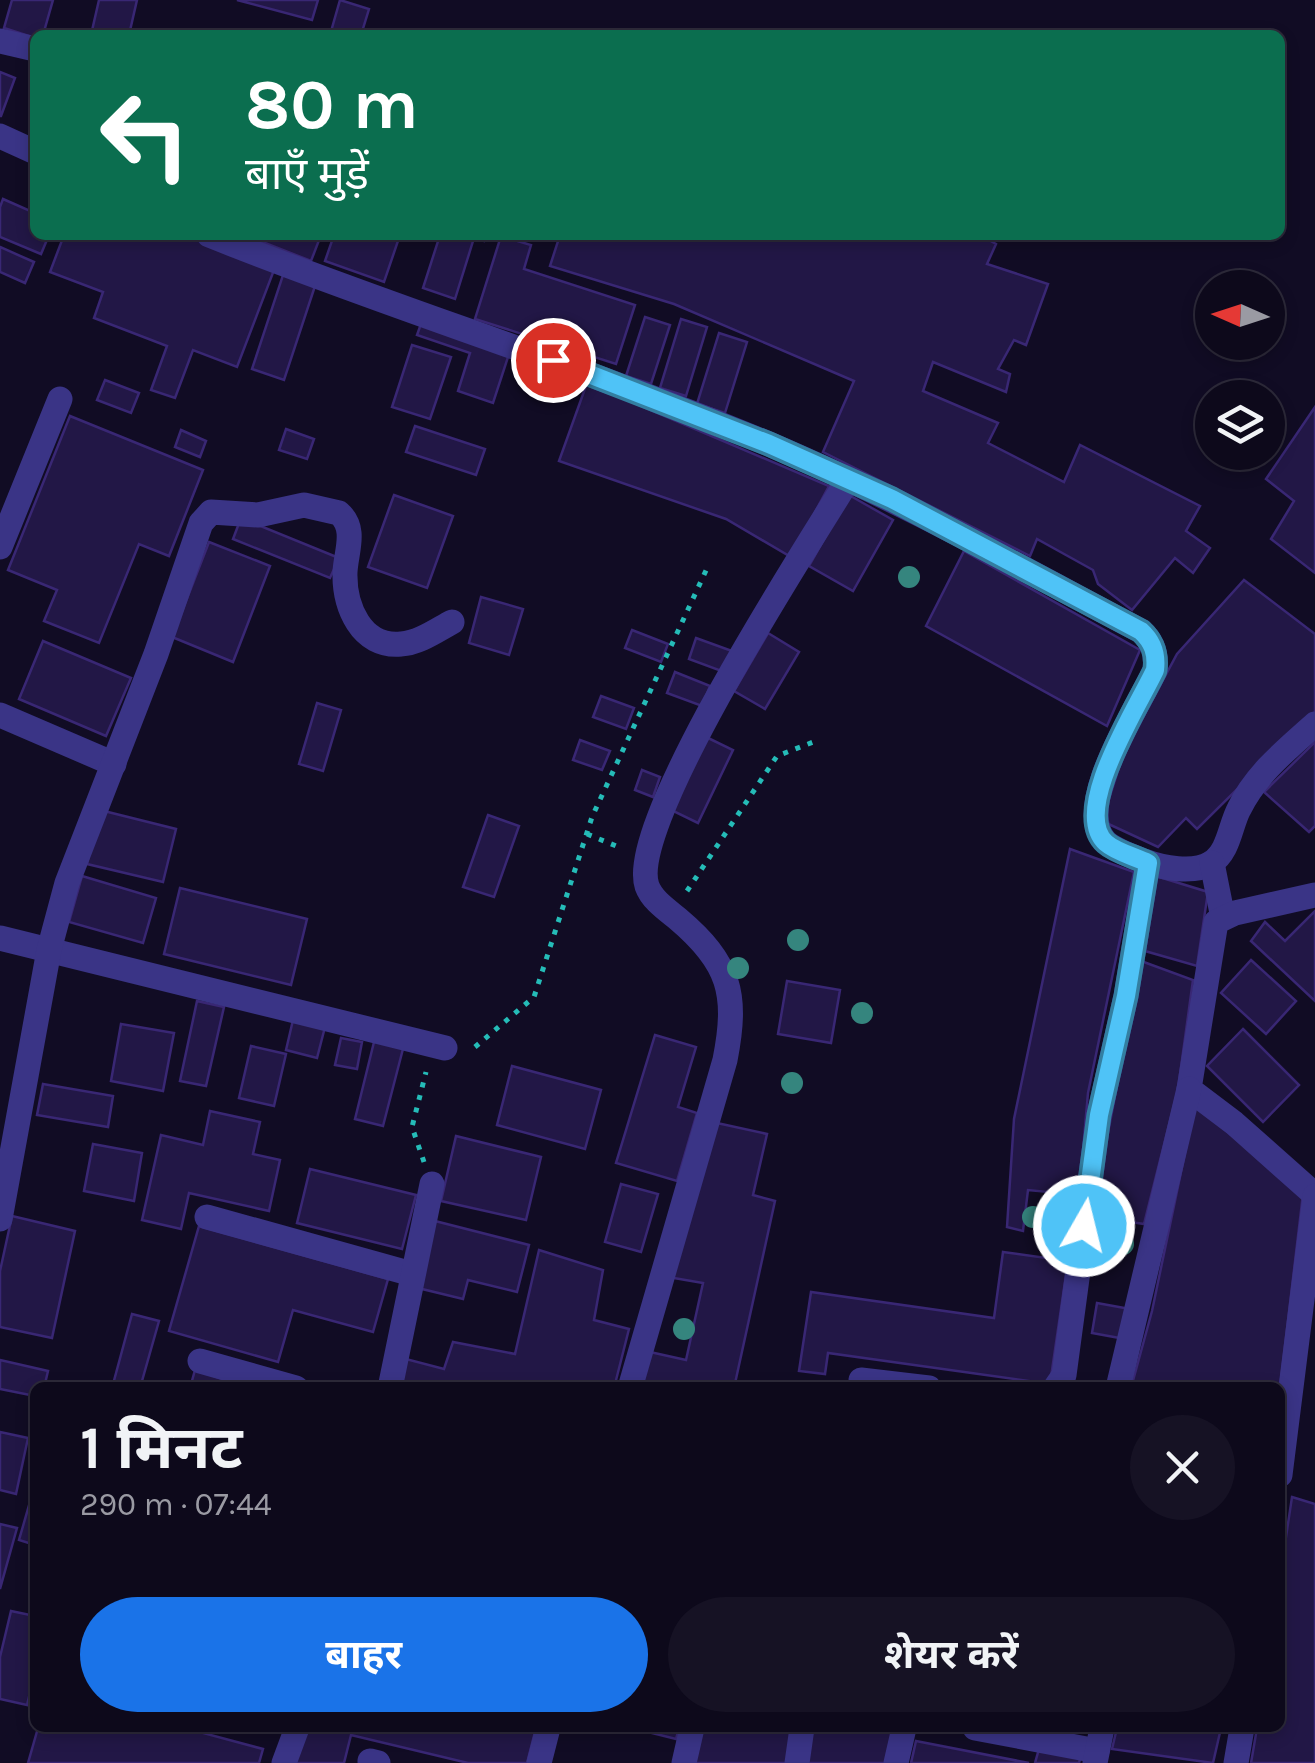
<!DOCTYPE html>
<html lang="hi">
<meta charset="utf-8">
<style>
body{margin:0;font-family:Karla,"Noto Sans Devanagari",sans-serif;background:#161224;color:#f1f3f6;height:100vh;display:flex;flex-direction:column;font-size:38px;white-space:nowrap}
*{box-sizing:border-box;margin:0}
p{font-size:32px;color:#9a9aa3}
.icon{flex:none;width:55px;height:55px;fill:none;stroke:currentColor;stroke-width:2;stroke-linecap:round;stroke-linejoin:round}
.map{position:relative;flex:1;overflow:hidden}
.sheet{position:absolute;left:30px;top:1382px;width:1255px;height:350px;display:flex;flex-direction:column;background:#0d091b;border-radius:15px;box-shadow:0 5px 15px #0003,0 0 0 2px #2d2a3a}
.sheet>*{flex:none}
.guide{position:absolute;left:30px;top:30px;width:1255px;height:210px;border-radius:15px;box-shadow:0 5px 15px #0003,0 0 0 2px #2d2a3a;background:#0b6e4f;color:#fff;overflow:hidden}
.needle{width:65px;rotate:273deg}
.fabs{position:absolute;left:1195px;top:270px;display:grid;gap:20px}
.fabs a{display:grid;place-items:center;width:90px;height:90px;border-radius:50%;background:#0d091b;box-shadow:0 5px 15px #0003,0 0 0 2px #2d2a3a;font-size:50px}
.pin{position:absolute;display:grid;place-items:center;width:85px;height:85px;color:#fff;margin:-42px;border:5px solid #fff;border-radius:50%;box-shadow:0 2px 10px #0007}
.me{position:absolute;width:110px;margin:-55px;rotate:8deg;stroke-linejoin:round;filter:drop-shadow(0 0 8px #0008)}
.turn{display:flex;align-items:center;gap:35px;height:210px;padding:0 50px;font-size:45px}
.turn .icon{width:130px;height:130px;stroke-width:2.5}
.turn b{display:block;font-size:70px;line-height:85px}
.round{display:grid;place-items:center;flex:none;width:105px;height:105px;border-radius:52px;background:#161224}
.headline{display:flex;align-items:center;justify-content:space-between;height:170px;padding:0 50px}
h1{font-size:60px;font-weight:700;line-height:75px}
.primary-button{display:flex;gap:20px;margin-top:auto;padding:20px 50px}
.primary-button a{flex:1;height:115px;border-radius:60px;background:#1a73e8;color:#fff;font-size:40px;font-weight:700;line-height:115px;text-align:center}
.primary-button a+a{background:#161224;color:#f1f3f6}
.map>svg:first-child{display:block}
</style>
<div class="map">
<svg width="1315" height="1763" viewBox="0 0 1315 1763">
<rect width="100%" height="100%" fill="#110c24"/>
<g fill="#221746" stroke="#392774" stroke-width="2.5">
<polygon points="12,0 53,0 43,35 35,38 4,28"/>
<polygon points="99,0 137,0 129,35 91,35"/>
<polygon points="237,0 318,0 312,20"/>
<polygon points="340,0 369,9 361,35 330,35"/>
<polygon points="0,72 15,78 1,116 0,116"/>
<polygon points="3,199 35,213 35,235 49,235 41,254 0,237 0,207"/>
<polygon points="64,235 186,235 274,270 237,367 193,350 175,398 151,390 167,346 94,318 103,292 50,272"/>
<polygon points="245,235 321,235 311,261"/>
<polygon points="334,235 400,235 384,282 325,261"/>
<polygon points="440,235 486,235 484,241 474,238 455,299 423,288"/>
<polygon points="560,235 980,235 996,244 987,264 1048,284 1026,345 1014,340 998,369 1010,374 1006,392 933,362 923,391 998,423 988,443 1064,482 1080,445 1200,506 1186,531 1210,548 1193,573 1175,558 1132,610 1098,584 1093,570 1037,539 1030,556 823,452 854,381 674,304 550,266"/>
<polygon points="501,236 531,245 524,269 635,305 616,364 475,319"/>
<polygon points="0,247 34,262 25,283 0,272"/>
<polygon points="283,275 315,286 284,380 252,369"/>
<polygon points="645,317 670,325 651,384 626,376"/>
<polygon points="681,319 707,327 686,396 660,388"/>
<polygon points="422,321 510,351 493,403 458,391 470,353 417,335"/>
<polygon points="719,333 747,342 725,413 697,404"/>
<polygon points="412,345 451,357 430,419 392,407"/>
<polygon points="105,380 139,393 131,413 97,400"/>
<polygon points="587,383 829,486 791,557 726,519 559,461"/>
<polygon points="1315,407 1315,573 1271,539 1294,501 1266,479"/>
<polygon points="70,416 203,470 169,556 139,544 99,643 44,621 57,590 8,570"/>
<polygon points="415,426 485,449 476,475 406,452"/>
<polygon points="286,429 314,439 307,459 279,450"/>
<polygon points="181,430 206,441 200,457 175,447"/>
<polygon points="394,495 453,516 427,588 368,567"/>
<polygon points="849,495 893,520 853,591 809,566"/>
<polygon points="241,518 339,558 330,578 233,539"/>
<polygon points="209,542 270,566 233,662 172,637"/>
<polygon points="964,551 1140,650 1107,726 926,626"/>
<polygon points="1244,580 1315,634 1315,712 1197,829 1186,818 1158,847 1102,821 1123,755 1177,654"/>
<polygon points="481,597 523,609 509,655 469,643"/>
<polygon points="632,630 668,644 661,662 625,648"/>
<polygon points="768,633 799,652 765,709 734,691"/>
<polygon points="696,638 732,651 724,672 689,659"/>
<polygon points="43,641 131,678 106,736 19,699"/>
<polygon points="675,672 710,686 702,706 667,693"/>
<polygon points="601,696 634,708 626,729 593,717"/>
<polygon points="317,703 341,710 323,771 299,764"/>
<polygon points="706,737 733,750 698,823 671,810"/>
<polygon points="580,740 610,751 602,770 573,760"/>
<polygon points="1315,742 1315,826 1309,832 1264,792"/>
<polygon points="642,770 660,777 653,797 635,790"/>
<polygon points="100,810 176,829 163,882 87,864"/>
<polygon points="488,815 519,826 494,897 463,887"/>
<polygon points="1070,849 1134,872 1088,1093 1079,1195 1028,1190 1023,1231 1007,1227 1014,1119"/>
<polygon points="82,876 156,898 143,943 69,922"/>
<polygon points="1156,876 1208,892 1197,966 1145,951"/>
<polygon points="180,888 307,919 291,985 164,954"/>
<polygon points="1315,911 1315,1001 1251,941 1265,922 1285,941"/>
<polygon points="1251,960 1296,1001 1266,1034 1221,993"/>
<polygon points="1141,961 1193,980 1178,1089 1144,1224 1092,1216"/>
<polygon points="787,981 840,990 831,1043 778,1034"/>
<polygon points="197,1001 224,1007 206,1086 180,1081"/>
<polygon points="293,1020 325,1027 317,1058 286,1050"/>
<polygon points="121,1024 174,1033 163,1091 111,1081"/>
<polygon points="1243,1029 1299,1085 1263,1122 1207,1066"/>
<polygon points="655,1035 696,1047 678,1107 697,1113 677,1181 616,1163"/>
<polygon points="341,1038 362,1042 357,1069 335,1065"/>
<polygon points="375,1038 404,1045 383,1126 355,1119"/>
<polygon points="251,1046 286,1054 274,1106 239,1098"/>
<polygon points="512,1066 601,1090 585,1149 497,1125"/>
<polygon points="43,1084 113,1096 108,1127 37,1115"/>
<polygon points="1195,1105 1303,1194 1280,1388 1131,1388 1152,1311"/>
<polygon points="210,1111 260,1122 253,1154 280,1160 269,1211 189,1193 181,1229 142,1220 161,1135 203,1145"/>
<polygon points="717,1123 767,1134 753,1195 775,1201 734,1388 641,1388 650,1352 686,1360 703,1283 668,1277"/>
<polygon points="456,1136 541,1157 526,1220 441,1201"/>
<polygon points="93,1144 142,1153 134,1201 84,1191"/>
<polygon points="310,1169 416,1195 402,1249 297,1223"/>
<polygon points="621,1184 658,1194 641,1252 605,1242"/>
<polygon points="12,1216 75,1231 52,1338 0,1327 0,1271"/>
<polygon points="435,1221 529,1245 517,1292 468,1280 463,1299 418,1288"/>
<polygon points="199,1226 388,1279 373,1332 293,1310 278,1362 169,1331"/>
<polygon points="539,1250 603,1270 594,1320 629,1329 614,1388 399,1388 406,1359 444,1369 453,1342 515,1354"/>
<polygon points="1003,1252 1068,1261 1050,1384 828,1353 825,1374 799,1371 811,1292 994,1318"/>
<polygon points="1097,1303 1130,1309 1125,1339 1092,1333"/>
<polygon points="132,1314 159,1321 140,1388 112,1388"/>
<polygon points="0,1360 48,1371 44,1388 35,1388 35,1396 0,1389"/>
<polygon points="195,1370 251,1388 190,1388"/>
<polygon points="0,1432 28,1438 16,1494 0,1490"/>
<polygon points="34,1488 35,1489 35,1545 19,1540"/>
<polygon points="1292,1497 1315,1504 1315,1763 1251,1763 1257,1728 1280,1728 1280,1577"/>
<polygon points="0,1524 17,1528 0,1589"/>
<polygon points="11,1611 35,1616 35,1672 27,1705 0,1699 0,1657"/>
<polygon points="38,1728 205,1728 203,1733 263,1749 259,1763 28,1763"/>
<polygon points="308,1728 536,1728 527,1763 468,1763 351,1735 344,1763 294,1763"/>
<polygon points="632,1728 679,1728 676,1739"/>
<polygon points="701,1728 792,1728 788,1763 693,1763"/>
<polygon points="810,1728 898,1728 890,1763 806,1763"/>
<polygon points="1117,1728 1221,1728 1213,1763 1112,1749"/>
<polygon points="916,1741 1029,1763 911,1763"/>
<polygon points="1039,1749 1081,1755 1079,1763 1035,1763"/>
</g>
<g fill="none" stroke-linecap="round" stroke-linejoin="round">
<g stroke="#25bcb8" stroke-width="5" stroke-dasharray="5 8" stroke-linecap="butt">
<polyline points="587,834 621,848"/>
<polyline points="687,891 777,756 816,741"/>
<polyline points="475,1047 534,997 592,817 709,564"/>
<polyline points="424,1162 412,1127 426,1072"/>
</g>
<g stroke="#3a3486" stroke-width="25">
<polyline points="0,41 35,49"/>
<polyline points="0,136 35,152"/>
<path d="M209 235C394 309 585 367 769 444 897 498 1018 566 1141 631 1153 642 1157 654 1155 670 1138 708 1074 803 1104 840 1111 849 1132 856 1144 861 1162 868 1194 874 1211 863 1229 852 1230 826 1239 809 1256 774 1286 750 1315 724"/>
<polyline points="0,547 60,399"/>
<polyline points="0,715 114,764"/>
<polyline points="1212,863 1223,918"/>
<polyline points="1315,895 1235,913 1216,922 1189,1089 1234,1123 1315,1195"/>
<polyline points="0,938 445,1048"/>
<polyline points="207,1217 412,1274"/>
<path d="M0 1219 49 950 67 883 156 654 201 523 211 512 258 515 304 505 339 513C357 529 346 551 345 572 344 606 361 648 401 644 419 643 437 630 452 622"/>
<polyline points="200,1361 296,1388"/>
<polyline points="861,1380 929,1388"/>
<polyline points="390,1388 432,1184"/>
<path d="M630 1388 725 1060C738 994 730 963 678 919 667 910 652 900 647 886 626 824 809 544 848 480"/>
<polyline points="1055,1388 1064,1375 1099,1115 1126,996 1148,863"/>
<polyline points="1118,1388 1189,1089"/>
<polyline points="1280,1475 1315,1196"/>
<polyline points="975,1728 1097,1751"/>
<polyline points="370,1761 378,1763"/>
<polyline points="284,1763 297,1728"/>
<polyline points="539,1763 548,1728"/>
<polyline points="684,1763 692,1728"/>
<polyline points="797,1763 802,1728"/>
<polyline points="896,1763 904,1728"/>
<polyline points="1095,1763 1102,1728"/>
<polyline points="1236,1763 1242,1728"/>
</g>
</g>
<g fill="#35857e">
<circle cx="909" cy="577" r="11"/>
<circle cx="798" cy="940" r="11"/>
<circle cx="738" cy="968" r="11"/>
<circle cx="862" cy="1013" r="11"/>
<circle cx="792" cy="1083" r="11"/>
<circle cx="1033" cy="1217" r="11"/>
<circle cx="1123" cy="1244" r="11"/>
<circle cx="684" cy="1329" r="11"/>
</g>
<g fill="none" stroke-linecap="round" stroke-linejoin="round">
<defs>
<path id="route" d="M553 360 769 444 892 499 1141 631C1153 642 1157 654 1155 670 1139 705 1070 811 1106 843 1116 852 1136 857 1148 863L1126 996 1099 1115 1084 1226"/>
</defs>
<use href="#route" stroke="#337fa1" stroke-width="25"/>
<use href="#route" stroke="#4fc3f7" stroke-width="18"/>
</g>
</svg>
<div class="fabs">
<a><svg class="needle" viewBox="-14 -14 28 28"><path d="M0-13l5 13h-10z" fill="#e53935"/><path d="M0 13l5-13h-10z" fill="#9a9aa3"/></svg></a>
<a><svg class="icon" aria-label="layers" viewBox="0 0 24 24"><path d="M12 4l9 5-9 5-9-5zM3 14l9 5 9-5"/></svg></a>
</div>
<div class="pin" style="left:553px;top:360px;background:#d93025"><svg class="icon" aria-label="arrive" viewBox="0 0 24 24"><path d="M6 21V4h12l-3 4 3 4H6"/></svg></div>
<svg class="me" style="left:1084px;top:1226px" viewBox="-20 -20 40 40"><circle r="17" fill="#4fc3f7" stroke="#fff" stroke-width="3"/><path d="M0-11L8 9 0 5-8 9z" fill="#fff"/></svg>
<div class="guide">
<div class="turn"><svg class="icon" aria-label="left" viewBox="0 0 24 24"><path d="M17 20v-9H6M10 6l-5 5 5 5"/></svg><div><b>80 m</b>बाएँ मुड़ें</div></div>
</div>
<section class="sheet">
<div class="headline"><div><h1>1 मिनट</h1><p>290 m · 07:44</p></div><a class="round"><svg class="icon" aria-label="close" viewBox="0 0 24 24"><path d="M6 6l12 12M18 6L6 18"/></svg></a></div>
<div class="primary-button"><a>बाहर</a><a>शेयर करें</a></div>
</section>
</div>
